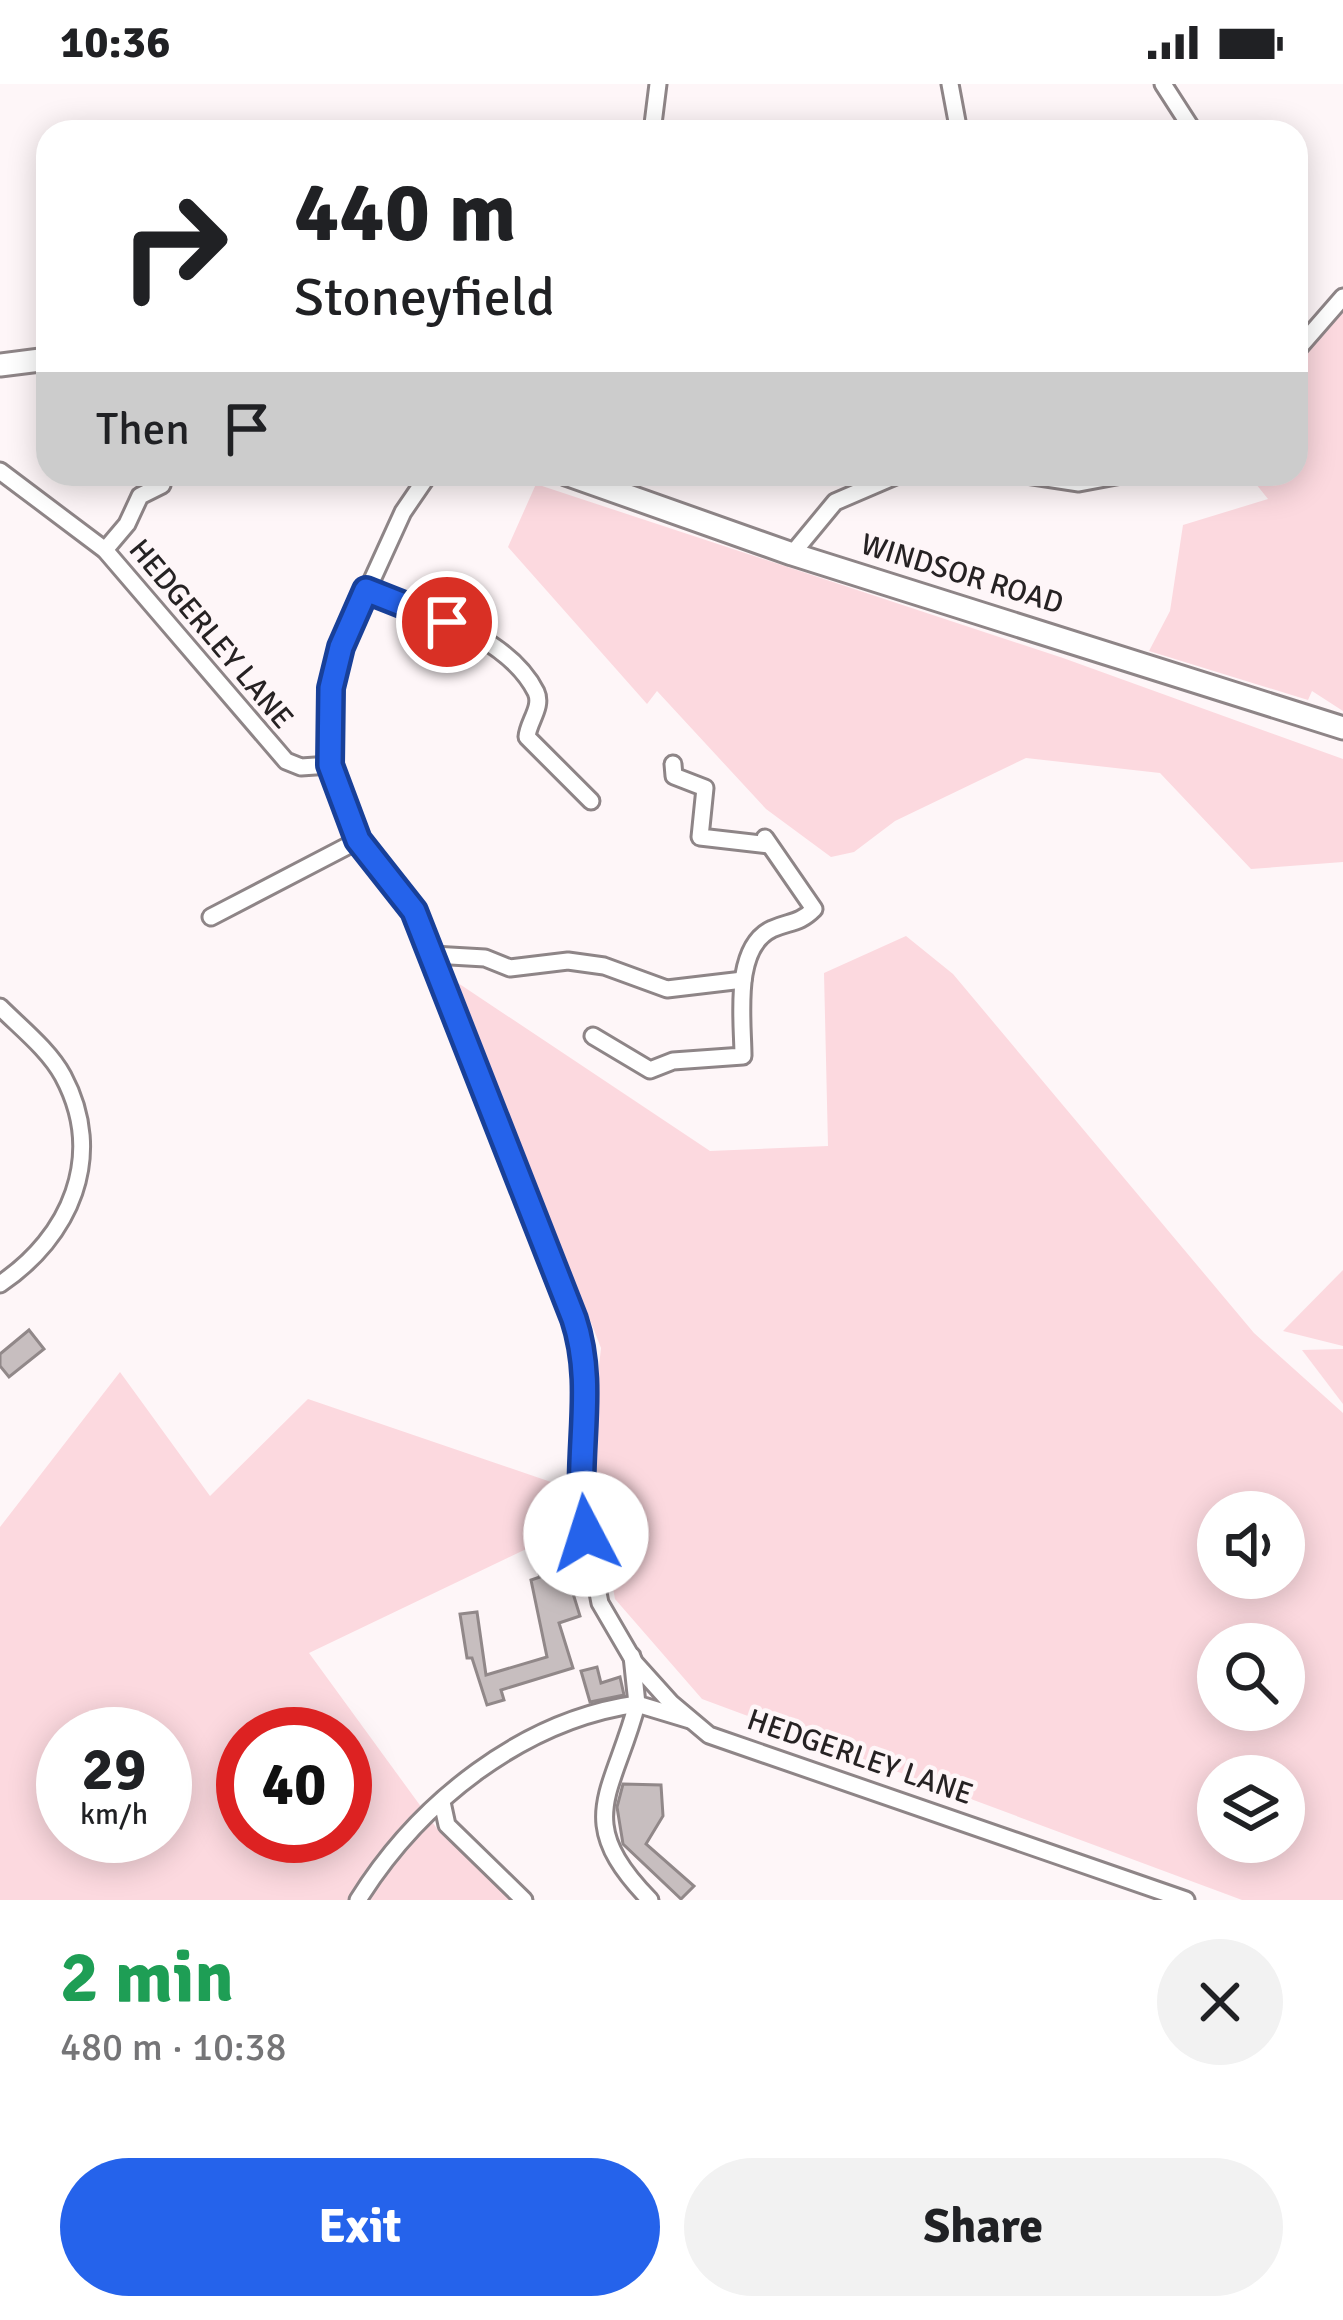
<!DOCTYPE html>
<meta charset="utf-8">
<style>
body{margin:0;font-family:Signika,sans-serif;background:#f2f2f2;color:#202124;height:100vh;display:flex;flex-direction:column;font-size:45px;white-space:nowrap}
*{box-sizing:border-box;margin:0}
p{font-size:39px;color:#757577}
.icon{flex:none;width:66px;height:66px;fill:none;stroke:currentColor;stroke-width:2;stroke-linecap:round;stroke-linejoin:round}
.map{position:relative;height:1816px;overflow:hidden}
.drawer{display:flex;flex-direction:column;background:#fff;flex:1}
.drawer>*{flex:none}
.guide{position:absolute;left:36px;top:36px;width:1272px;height:366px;border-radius:36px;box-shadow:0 6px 30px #0003;background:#fff;color:#202124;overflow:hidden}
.tools{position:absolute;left:1197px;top:1407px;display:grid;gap:24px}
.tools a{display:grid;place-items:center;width:108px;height:108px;border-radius:50%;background:#fff;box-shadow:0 6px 30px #0003;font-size:60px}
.speed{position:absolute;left:36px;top:1623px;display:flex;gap:24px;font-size:60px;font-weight:700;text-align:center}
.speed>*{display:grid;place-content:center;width:156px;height:156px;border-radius:50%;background:#fff;box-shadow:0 6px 30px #0003;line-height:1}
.speed small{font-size:30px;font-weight:400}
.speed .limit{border:18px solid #d22;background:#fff;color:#111}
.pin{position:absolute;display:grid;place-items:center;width:102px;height:102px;color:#fff;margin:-51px;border:6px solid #fff;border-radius:50%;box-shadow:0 3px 12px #0007}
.me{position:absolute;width:132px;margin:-66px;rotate:355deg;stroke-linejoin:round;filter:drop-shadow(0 0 9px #0008)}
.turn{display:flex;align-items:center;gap:42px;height:252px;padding:0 60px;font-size:54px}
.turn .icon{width:156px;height:156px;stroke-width:2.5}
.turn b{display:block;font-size:84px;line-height:102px}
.then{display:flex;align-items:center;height:114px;padding:0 60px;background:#0003;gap:24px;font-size:45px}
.round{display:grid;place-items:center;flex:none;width:126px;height:126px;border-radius:63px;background:#f2f2f2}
.headline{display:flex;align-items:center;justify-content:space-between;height:204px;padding:0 60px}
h1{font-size:72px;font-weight:700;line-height:90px;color:#1e9e55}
.button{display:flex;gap:24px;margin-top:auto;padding:24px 60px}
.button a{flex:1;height:138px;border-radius:72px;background:#2563eb;color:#fff;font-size:48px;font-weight:700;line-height:138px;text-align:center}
.button a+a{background:#f2f2f2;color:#202124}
.status{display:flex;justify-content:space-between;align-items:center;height:84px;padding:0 60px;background:#fff;direction:ltr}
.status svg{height:33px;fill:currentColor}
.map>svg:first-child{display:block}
</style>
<div class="status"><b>10:36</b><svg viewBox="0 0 49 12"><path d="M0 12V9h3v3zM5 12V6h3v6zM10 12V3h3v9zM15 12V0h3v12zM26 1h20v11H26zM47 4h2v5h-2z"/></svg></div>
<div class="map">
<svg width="1343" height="1816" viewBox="0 0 1343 1816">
<rect width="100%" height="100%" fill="#fef6f8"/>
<g fill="#fcd9df" fill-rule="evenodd">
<polygon points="1343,220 1343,627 1312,607 1308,616 1149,567 1170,527 1183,441 1268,415 1248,390 1296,390 1296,277"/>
<polygon points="536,400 1063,574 1343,675 1343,778 1251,785 1160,689 1026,674 895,737 854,768 831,773 766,725 657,607 647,620 508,463"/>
<path d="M906 852 953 890 1254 1249 1343 1329V1816H1242L702 1615 615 1515 589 1371 601 1264 458 899 710 1067 828 1062 824 889ZM1218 1428H1284V1494H1218ZM1218 1560H1284V1626H1218ZM1218 1692H1284V1758H1218Z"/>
<polygon points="1343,1186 1343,1262 1283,1247"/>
<polygon points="1343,1265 1343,1320 1302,1266"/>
<path d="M120 1288 210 1412 308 1315 551 1398 568 1445 309 1569 438 1746 510 1816H0V1443ZM63 1650H165V1752H63ZM243 1650H345V1752H243Z"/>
</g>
<g fill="#c7bebf" stroke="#918889" stroke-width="3">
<polygon points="29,1246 44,1265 9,1293 0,1282 0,1270"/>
<polygon points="559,1464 580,1532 559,1539 573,1584 501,1606 504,1616 487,1621 472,1574 467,1574 460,1530 477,1528 486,1591 547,1573 531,1496 540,1493 534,1472"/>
<polygon points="597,1583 601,1599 620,1593 624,1611 590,1618 581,1587"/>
<polygon points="623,1700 661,1701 663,1732 646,1760 694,1802 681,1815 623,1760 617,1723"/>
</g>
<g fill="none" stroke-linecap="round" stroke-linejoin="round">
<defs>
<g id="minor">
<polyline points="950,0 959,48"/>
<polyline points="1163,0 1192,45"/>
<polyline points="652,48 658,0"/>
<polyline points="1296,267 1343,213"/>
<polyline points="0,387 105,466 286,677 301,683 330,681"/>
<polyline points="429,390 403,428 341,564 331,604 330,681 359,756 414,827 582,1257 588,1293 580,1416 600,1519 635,1579 671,1619 709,1651 1186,1816"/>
<polyline points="1020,390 1079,399 1127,390"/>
<polyline points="105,466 127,440 140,412 162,401"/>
<polyline points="792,470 835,418 900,390"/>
<path d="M366 506C421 528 507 550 536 608 543 623 528 638 527 653L591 717"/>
<polyline points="673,680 674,692 705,704 700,753 769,761"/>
<polyline points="211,833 359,756"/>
<polyline points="433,871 485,874 510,884 568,877 604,882 667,905 743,896"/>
<path d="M0 923C21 944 49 966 63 992 106 1072 70 1153 0 1200"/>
<path d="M593 952 650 986 673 977 743 972C743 937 732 864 772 845 790 837 799 840 814 825L765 754"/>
<polyline points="632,1572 637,1620 690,1636"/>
<polyline points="442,1718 447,1741 524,1816"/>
<path d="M358 1816C419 1718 523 1636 637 1620 613 1711 572 1736 650 1816"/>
</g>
<g id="major">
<polyline points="0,281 48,275"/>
<polyline points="566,390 792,470 1343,644"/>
</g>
</defs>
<use href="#minor" stroke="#8e8587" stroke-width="21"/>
<use href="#major" stroke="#8e8587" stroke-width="27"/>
<use href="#minor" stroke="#fff" stroke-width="15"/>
<use href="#major" stroke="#fff" stroke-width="21"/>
</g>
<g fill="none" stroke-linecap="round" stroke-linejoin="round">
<defs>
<path id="route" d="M447 538 366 506 341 563 331 604 330 681 358 756 414 827 574 1235C598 1307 572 1378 586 1450"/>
</defs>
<use href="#route" stroke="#184099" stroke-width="30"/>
<use href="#route" stroke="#2563eb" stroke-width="21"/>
</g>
<g text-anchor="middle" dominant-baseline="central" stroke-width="9" stroke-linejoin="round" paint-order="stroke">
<g font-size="30" fill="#262223" stroke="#fef6f8">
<text transform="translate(962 490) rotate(17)">WINDSOR ROAD</text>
<text transform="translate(211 550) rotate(50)">HEDGERLEY LANE</text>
<text transform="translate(860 1673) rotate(19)">HEDGERLEY LANE</text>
</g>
</g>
</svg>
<div class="tools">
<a><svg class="icon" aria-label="sound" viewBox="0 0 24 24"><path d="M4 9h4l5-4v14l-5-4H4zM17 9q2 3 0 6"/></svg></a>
<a><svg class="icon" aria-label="search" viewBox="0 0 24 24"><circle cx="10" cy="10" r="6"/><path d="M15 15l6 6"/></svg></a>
<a><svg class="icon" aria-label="layers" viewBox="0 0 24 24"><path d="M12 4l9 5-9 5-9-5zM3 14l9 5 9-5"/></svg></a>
</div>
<div class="speed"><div>29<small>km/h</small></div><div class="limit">40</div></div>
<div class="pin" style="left:447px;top:538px;background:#d93025"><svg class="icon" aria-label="arrive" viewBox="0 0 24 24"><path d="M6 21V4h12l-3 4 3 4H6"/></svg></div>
<svg class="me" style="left:586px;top:1450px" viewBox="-20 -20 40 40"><circle r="19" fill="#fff"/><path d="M0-13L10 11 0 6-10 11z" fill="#2563eb"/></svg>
<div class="guide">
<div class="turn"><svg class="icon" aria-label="right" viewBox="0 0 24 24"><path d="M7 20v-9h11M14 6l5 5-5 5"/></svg><div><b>440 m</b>Stoneyfield</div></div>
<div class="then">Then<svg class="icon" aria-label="arrive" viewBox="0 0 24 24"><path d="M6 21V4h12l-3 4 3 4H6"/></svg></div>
</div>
</div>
<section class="drawer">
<div class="headline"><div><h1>2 min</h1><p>480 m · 10:38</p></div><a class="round"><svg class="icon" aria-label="close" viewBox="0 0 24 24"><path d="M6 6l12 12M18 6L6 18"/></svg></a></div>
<div class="button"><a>Exit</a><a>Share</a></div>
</section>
